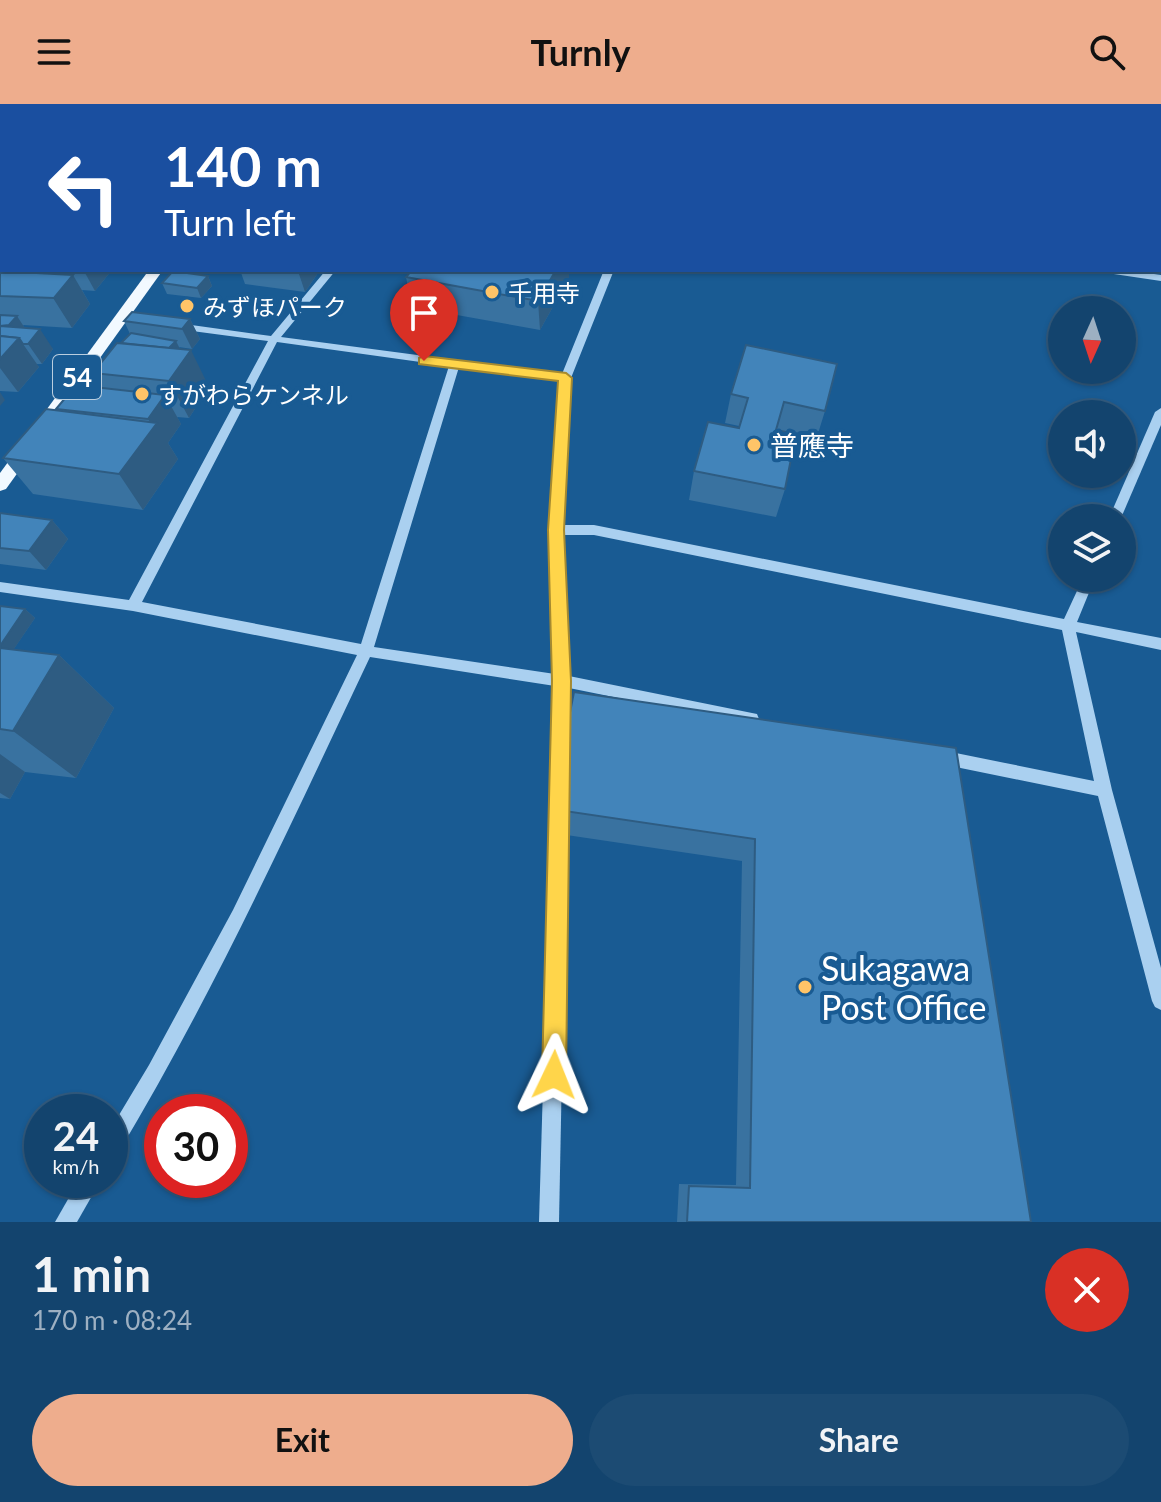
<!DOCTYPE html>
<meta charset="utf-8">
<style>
body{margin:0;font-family:Lato,"Noto Sans JP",sans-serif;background:#1c4b73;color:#f1f3f6;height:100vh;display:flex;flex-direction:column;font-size:30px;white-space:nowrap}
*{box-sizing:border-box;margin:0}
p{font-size:26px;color:#9db0c2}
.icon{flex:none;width:44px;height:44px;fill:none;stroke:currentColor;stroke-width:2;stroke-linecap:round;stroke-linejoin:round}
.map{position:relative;height:1118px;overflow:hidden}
.details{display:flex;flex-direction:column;background:#13446e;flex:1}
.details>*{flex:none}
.banner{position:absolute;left:0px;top:0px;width:1162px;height:168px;box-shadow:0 2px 6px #0004,0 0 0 2px #325c81;background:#1a4fa0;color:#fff;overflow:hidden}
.needle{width:52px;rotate:183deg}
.fabs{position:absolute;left:1048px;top:192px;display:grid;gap:16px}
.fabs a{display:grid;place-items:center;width:88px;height:88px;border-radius:50%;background:#13446e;box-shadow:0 2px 6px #0004,0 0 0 2px #325c81;font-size:40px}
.speed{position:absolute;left:24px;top:990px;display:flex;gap:16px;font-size:40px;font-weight:700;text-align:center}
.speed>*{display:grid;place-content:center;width:104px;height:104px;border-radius:50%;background:#13446e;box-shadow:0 2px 6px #0004,0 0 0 2px #325c81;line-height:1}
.speed small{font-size:20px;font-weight:400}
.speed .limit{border:12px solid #d22;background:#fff;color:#111}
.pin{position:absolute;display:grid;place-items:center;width:68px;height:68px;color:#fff;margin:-82px -34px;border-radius:50% 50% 50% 0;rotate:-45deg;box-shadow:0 0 8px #0007}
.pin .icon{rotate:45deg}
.me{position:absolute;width:88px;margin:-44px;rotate:2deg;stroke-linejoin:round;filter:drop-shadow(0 0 6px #0008)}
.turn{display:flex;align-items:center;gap:28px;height:168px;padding:0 32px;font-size:36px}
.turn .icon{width:104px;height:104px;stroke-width:2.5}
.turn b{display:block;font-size:56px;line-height:68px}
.round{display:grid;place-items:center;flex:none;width:84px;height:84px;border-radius:42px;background:#1c4b73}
.head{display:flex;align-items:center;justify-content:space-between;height:136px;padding:0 32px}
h1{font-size:48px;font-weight:700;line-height:60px}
.primary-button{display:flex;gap:16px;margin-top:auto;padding:16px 32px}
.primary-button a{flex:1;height:92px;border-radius:48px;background:#eead8d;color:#111;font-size:32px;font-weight:700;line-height:92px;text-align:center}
.primary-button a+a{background:#1c4b73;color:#f1f3f6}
header{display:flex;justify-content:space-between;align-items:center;height:104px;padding:0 32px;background:#eead8d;color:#111;font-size:36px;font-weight:700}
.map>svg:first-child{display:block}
</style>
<header><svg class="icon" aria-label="menu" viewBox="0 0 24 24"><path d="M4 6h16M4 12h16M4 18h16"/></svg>Turnly<svg class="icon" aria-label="search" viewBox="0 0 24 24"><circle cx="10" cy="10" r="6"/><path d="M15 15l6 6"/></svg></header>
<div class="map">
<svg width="1161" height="1118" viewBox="0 0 1161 1118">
<rect width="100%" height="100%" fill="#195b93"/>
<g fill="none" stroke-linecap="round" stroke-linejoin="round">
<g fill="#aad0f0" fill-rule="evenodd">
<polygon points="114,0 122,0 112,2"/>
<polygon points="433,0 441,0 431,2"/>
<polygon points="673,0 681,0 672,2"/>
<rect x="0" y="41" width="2" height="4"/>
<polygon points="2,108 2,115 0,116 0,109"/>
<path d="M326 166H336L281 233 562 270 604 166H614L571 274 562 421H594L1064 515 1083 474H1095L1077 518 1161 534V546L1076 528 1112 686 1161 864V906L1155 903 1152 897 1098 692 941 660 936 658 933 653 936 648 941 646 1094 677 1062 526 594 431H562L569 572 752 609 757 610 759 615 757 620 752 621 569 584 568 674 565 679 560 681 555 679 552 674 555 582 370 553C290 722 213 891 117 1051L110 1054V1026L149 961 233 806 357 551 133 507 0 488V478L129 496 268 237 177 225 172 222 177 219 271 232ZM277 238 449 262 361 540 142 498ZM459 263 561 277 550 426 555 570 374 543Z"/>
<polygon points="1102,166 1126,166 1161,171 1161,177 1107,169"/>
<polygon points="1161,304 1161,321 1121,414 1109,414 1155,308"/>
<polygon points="559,704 565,706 567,711 559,1118 539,1118 551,711 553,706"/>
<polygon points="79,1076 101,1076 77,1118 55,1118"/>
</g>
<polygon fill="#f2f9ff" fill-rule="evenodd" points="149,166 163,166 6,385 0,387 0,369"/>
</g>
<g fill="#3972a0">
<polygon points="266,0 386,0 387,2 267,2"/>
<polygon points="3,166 112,166 95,187 82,186 90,200 72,224 23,221 25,224 53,245 42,260 36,260 39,263 18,288 0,287 0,167"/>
<polygon points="240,166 320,166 305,188 245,180"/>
<polygon points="412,166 569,166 569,174 540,226 412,203 406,173"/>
<polygon points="208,172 212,182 201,194 167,190 162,179"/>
<polygon points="190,215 200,235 192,245 179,243 209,283 189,314 177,313 181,320 168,339 178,355 143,406 33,390 3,354 57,306 56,305 102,284 93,269 130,230 124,217"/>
<polygon points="746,241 825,307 816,336 795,331 785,385 776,413 689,396 694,367 739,324 739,322 725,319 731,290"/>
<polygon points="0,409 52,416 68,435 46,466 0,460"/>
<polygon points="0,502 25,505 35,514 13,546 59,551 114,604 76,674 25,668 10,695 0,694"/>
<polygon points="956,644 1031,1118 677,1118 679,1080 736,1081 742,757 553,729 551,705"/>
</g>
<g fill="#2e5c82">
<polygon points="363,0 386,0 387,2 361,2"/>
<polygon points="48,166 50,166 61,185 73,171 90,200 72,224 41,175"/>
<polygon points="85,166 112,166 95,187 84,167"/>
<polygon points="299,166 320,166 305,188 298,167"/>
<polygon points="556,166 569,166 569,174 540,226 538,197"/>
<polygon points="208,172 212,182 201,194 197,184"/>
<polygon points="17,212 30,232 23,240 39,263 18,288 0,264 0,255 18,235 9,221"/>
<polygon points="190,215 200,235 192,245 182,225"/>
<polygon points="40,225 53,245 42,260 28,240"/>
<polygon points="176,237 181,247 163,252"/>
<polygon points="191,246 209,283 189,314 169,277"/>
<polygon points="0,288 5,296 0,302"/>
<polygon points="165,291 181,320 168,339 178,355 143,406 119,370 153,324 148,315"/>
<polygon points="52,416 68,435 46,466 29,447"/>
<polygon points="25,505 35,514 1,564 0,542"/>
<polygon points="59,551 114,604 76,674 13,627"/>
<polygon points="0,650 25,668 10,695 0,689"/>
</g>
<g fill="#4284ba" stroke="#2e5c82" stroke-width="2">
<polygon points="312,0 363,0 361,2 333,2"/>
<polygon points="3,166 48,166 46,170 2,167"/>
<polygon points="412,166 556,166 538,197 406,173"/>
<polygon points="0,167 73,171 54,194 0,192"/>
<polygon points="173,167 208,172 197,184 162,179"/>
<polygon points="132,208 190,215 182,225 124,217"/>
<polygon points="0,211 17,212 9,221 0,222"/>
<polygon points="0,222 40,225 28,240 23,240 19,234 0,232"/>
<polygon points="131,229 176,237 169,244 121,239"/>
<polygon points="0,232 19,234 0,255"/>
<polygon points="117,239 191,246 169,277 93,269"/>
<polygon points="746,241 837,260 825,307 784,298 776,326 796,330 785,385 694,367 708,318 739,324 748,294 731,290"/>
<polygon points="76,281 165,291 148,315 56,305"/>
<polygon points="46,305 157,319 119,370 3,354"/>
<polygon points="0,409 52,416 29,447 0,444"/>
<polygon points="0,502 25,505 0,542"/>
<polygon points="0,544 59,551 13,627 0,625"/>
<polygon points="574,588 956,644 1031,1118 687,1118 689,1082 750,1084 755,735 551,705"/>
</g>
<polygon fill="#ffd54a" stroke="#a68a30" stroke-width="2" points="424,252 566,269 572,274 564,426 571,577 566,971 563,979 554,983 546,979 542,971 552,577 548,426 558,277 419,260 419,254"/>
<g fill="#ffc468" stroke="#195b93" stroke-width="3">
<circle cx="492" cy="188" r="8"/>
<circle cx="187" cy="202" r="8"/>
<circle cx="142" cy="290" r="8"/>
<circle cx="754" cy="341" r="8"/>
<circle cx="805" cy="883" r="8"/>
</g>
<g text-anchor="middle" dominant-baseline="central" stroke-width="8" stroke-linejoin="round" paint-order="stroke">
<g font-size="24" fill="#fff" stroke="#195b93" text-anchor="start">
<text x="508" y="188">千用寺</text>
<text x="203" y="202">みずほパーク</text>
<text x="158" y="290">すがわらケンネル</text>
</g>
<rect fill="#195b93" stroke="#bacedf" stroke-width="2" x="53" y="251" width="48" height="44" rx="6"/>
<g font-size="26" font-weight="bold" fill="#fff">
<text x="77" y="273">54</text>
</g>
<g font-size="28" fill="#fff" stroke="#195b93" text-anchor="start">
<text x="770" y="341">普應寺</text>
</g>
<g font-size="34" fill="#fff" stroke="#195b93" text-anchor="start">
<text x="821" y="863">Sukagawa<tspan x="821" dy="39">Post Office</tspan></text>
</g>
</g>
</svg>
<div class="fabs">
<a><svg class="needle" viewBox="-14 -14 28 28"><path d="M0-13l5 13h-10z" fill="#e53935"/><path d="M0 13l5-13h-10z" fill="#9db0c2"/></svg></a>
<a><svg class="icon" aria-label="sound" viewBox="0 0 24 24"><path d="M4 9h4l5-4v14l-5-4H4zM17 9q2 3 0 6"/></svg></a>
<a><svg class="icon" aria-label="layers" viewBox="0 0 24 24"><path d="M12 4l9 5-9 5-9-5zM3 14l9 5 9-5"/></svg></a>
</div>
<div class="speed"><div>24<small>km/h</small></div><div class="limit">30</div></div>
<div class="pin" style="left:424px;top:257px;background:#d93025"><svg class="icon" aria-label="arrive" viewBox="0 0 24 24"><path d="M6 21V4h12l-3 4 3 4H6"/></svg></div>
<svg class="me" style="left:554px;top:971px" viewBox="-20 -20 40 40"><path d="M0-17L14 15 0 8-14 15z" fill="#ffd54a" stroke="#fff" stroke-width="4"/></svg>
<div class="banner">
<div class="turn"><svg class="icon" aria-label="left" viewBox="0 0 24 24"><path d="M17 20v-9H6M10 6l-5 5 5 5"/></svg><div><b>140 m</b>Turn left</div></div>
</div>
</div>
<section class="details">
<div class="head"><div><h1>1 min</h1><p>170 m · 08:24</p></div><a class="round" style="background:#d93025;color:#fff"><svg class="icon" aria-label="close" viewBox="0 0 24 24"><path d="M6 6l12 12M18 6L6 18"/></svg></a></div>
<div class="primary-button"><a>Exit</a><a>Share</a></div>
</section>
